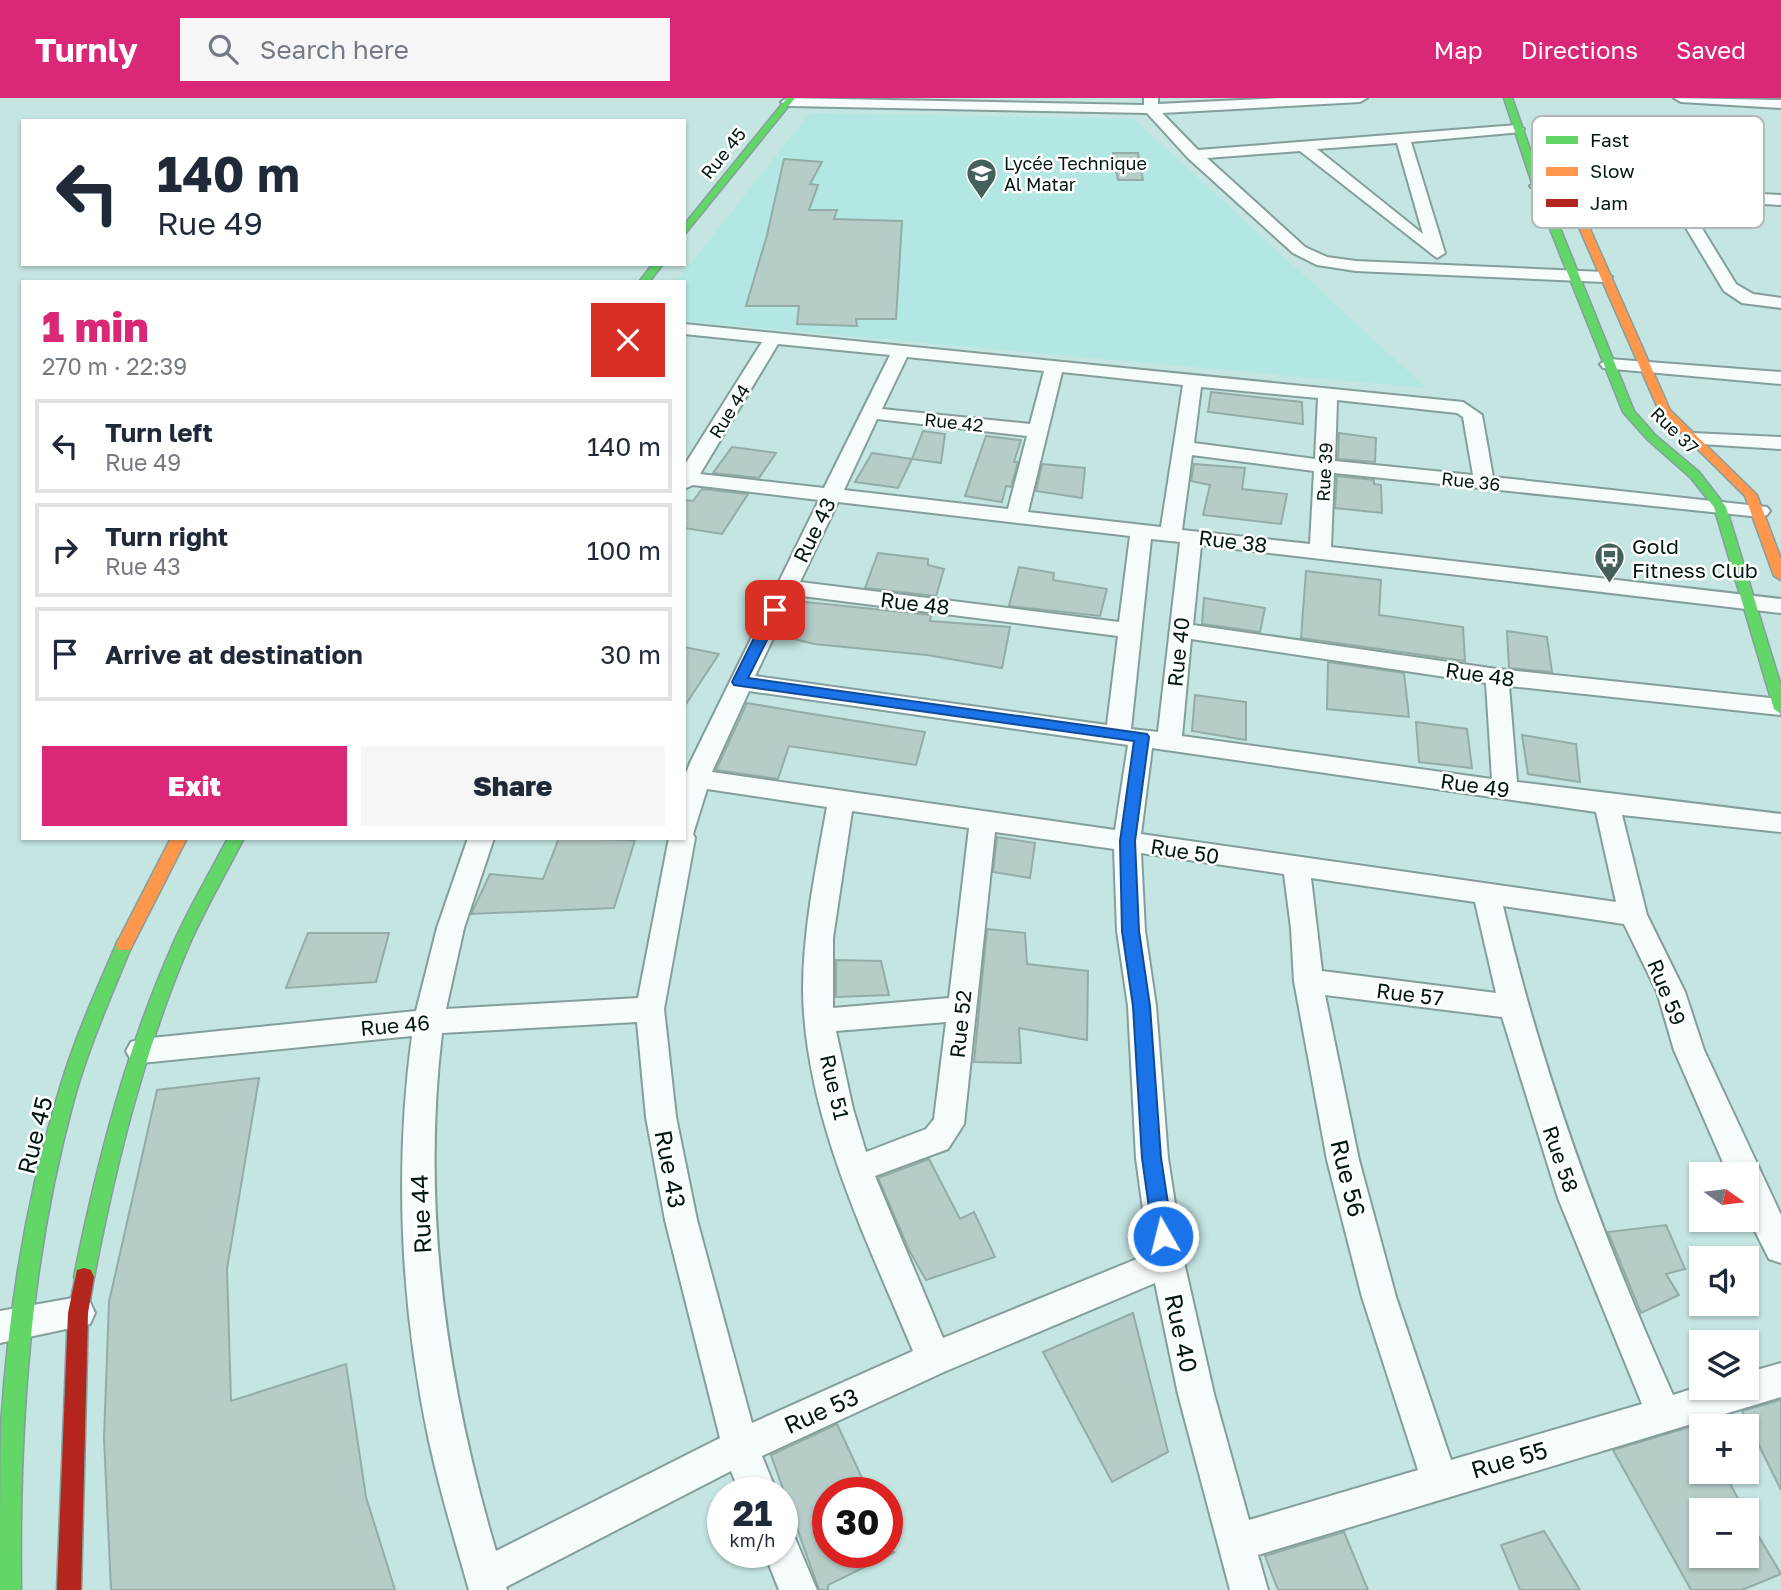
<!DOCTYPE html>
<meta charset="utf-8">
<style>
body{margin:0;font-family:"Golos Text",sans-serif;background:#f6f6f7;color:#1f2937;height:100vh;display:flex;flex-direction:column;font-size:26px;white-space:nowrap}
*{box-sizing:border-box;margin:0}
p{font-size:23px;color:#747a83}
.icon{flex:none;width:38px;height:38px;fill:none;stroke:currentColor;stroke-width:2;stroke-linecap:round;stroke-linejoin:round}
.map{position:relative;flex:1;overflow:hidden}
.panel{position:absolute;left:21px;top:182px;width:665px;height:560px;display:flex;flex-direction:column;background:#fff;border-radius:0px;box-shadow:0 2px 5px #0004}
.panel>*{flex:none}
.banner{position:absolute;left:21px;top:21px;width:665px;height:147px;border-radius:0px;box-shadow:0 2px 5px #0004;background:#fff;color:#1f2937;overflow:hidden}
.needle{width:46px;rotate:104deg}
.controls{position:absolute;left:1689px;top:1064px;display:grid;gap:14px}
.controls a{display:grid;place-items:center;width:70px;height:70px;border-radius:0px;background:#fff;box-shadow:0 2px 5px #0004;font-size:35px}
.speed{position:absolute;left:707px;top:1379px;display:flex;gap:14px;font-size:35px;font-weight:700;text-align:center}
.speed>*{display:grid;place-content:center;width:91px;height:91px;border-radius:50%;background:#fff;box-shadow:0 2px 5px #0004;line-height:1}
.speed small{font-size:18px;font-weight:400}
.speed .limit{border:10px solid #d22;background:#fff;color:#111}
.pin{position:absolute;display:grid;place-items:center;width:60px;height:60px;color:#fff;margin:-30px;border-radius:14px;box-shadow:0 4px 10px #0006}
.me{position:absolute;width:77px;margin:-38px;rotate:352deg;stroke-linejoin:round;filter:drop-shadow(0 0 5px #0008)}
.turn{display:flex;align-items:center;gap:24px;height:147px;padding:0 21px;font-size:32px}
.turn .icon{width:91px;height:91px;stroke-width:2.5}
.turn b{display:block;font-size:49px;line-height:60px}
.round{display:grid;place-items:center;flex:none;width:74px;height:74px;border-radius:0px;background:#f6f6f7}
.summary{display:flex;align-items:center;justify-content:space-between;height:119px;padding:0 21px}
h1{font-size:42px;font-weight:800;line-height:52px;color:#db2777}
.button{display:flex;gap:14px;margin-top:auto;padding:14px 21px}
.button a{flex:1;height:80px;border-radius:0px;background:#db2777;color:#fff;font-size:28px;font-weight:800;line-height:80px;text-align:center}
.button a+a{background:#f6f6f7;color:#1f2937}
ul{padding:0;list-style:none}
li{display:flex;align-items:center;gap:21px;height:94px;margin:0 14px 10px;padding:0 7px;border:4px solid #e0e1e3;border-radius:0px}
li div{flex:1}
li b{display:block;font-size:26px}
li em{font-style:normal}
header{display:flex;align-items:center;gap:42px;box-sizing:border-box;height:98px;padding:0 35px;background:#db2777;color:#fff}
header strong{font-size:33px}
nav{display:flex;gap:38px;margin-inline-start:auto;font-size:24px}
.search{width:490px;height:63px;background:#f6f6f7;display:flex;align-items:center;gap:18px;box-sizing:border-box;padding:0 24px;border-radius:0px;color:#747a83;font-size:26px}
.map>svg:first-child{display:block}
</style>
<header>
<strong>Turnly</strong>
<div class="search"><svg class="icon" aria-label="search" viewBox="0 0 24 24"><circle cx="10" cy="10" r="6"/><path d="M15 15l6 6"/></svg>Search here</div>
<nav><a>Map</a><a>Directions</a><a>Saved</a></nav>
</header>
<div class="map">
<svg width="1781" height="1492" viewBox="0 0 1781 1492">
<rect width="100%" height="100%" fill="#c4e5e2"/>
<polygon fill="#b2e7e3" points="810,15 1134,21 1426,290 684,223 684,184 676,184"/>
<g fill="#b5ccc8" stroke="#94aca7" stroke-width="2">
<polygon points="1113,55 1138,55 1143,82 1118,82"/>
<polygon points="784,61 822,64 810,86 818,87 809,112 837,112 834,121 902,123 896,221 856,221 857,228 797,226 799,208 746,208 767,137"/>
<polygon points="1211,294 1302,304 1303,326 1208,314"/>
<polygon points="923,333 945,336 941,365 912,361"/>
<polygon points="1339,335 1376,340 1375,364 1338,361"/>
<polygon points="986,338 1021,342 1014,364 1018,364 1011,389 1006,388 1002,404 965,398"/>
<polygon points="732,349 776,355 759,380 713,375"/>
<polygon points="872,355 912,361 898,390 855,384"/>
<polygon points="1042,366 1085,370 1082,400 1036,393"/>
<polygon points="1194,366 1245,370 1242,391 1287,396 1281,426 1203,417 1210,387 1191,383"/>
<polygon points="1337,378 1374,382 1374,386 1381,387 1382,415 1335,410"/>
<polygon points="702,391 748,396 722,436 684,430 684,402 693,403"/>
<polygon points="878,455 928,461 928,467 944,471 936,498 865,490"/>
<polygon points="1019,469 1054,475 1053,482 1107,491 1100,518 1009,508"/>
<polygon points="1306,473 1381,482 1379,517 1463,529 1465,563 1301,540"/>
<polygon points="1204,500 1265,510 1260,534 1202,526"/>
<polygon points="796,503 931,517 930,523 1010,529 1002,570 927,557 814,546 778,537"/>
<polygon points="1507,533 1547,539 1552,574 1509,570"/>
<polygon points="684,549 719,556 684,609"/>
<polygon points="1328,564 1404,575 1409,619 1327,611"/>
<polygon points="1195,597 1246,604 1246,642 1192,633"/>
<polygon points="747,605 800,614 925,634 916,667 789,648 778,681 716,672"/>
<polygon points="1416,624 1467,631 1472,670 1419,664"/>
<polygon points="1522,637 1576,646 1580,684 1528,676"/>
<polygon points="997,739 1035,745 1030,780 993,774"/>
<polygon points="559,740 635,742 614,810 471,816 490,776 543,781"/>
<polygon points="987,831 1025,835 1027,866 1088,873 1087,942 1019,930 1021,965 974,964"/>
<polygon points="308,835 389,835 376,884 286,890"/>
<polygon points="836,862 881,863 889,897 836,899"/>
<polygon points="259,980 227,1171 231,1303 346,1266 366,1399 395,1492 111,1492 104,1340 109,1204 157,992"/>
<polygon points="929,1061 960,1121 974,1114 995,1159 926,1182 909,1152 878,1080"/>
<polygon points="1666,1127 1685,1171 1666,1176 1679,1197 1641,1215 1608,1134"/>
<polygon points="1133,1215 1168,1354 1112,1384 1043,1254"/>
<polygon points="1781,1302 1781,1392 1742,1313"/>
<polygon points="837,1326 869,1395 828,1395 828,1454 895,1454 828,1487 828,1492 819,1492 771,1357"/>
<polygon points="1693,1328 1701,1342 1701,1374 1724,1374 1744,1412 1701,1412 1701,1458 1746,1458 1746,1417 1781,1476 1742,1492 1691,1492 1613,1352"/>
<polygon points="1544,1433 1580,1492 1520,1492 1501,1447"/>
<polygon points="1344,1434 1368,1492 1278,1492 1265,1458"/>
</g>
<g fill="none" stroke-linecap="round" stroke-linejoin="round">
<defs>
<g id="street">
<path d="M787 0 1144 7V0H1158V6L1281 0H1367L1360 4 1162 15 1198 52 1517 27 1524 31 1522 34 1411 44 1445 155 1437 160 1300 53 1207 60 1305 149 1327 159 1356 163 1604 174 1612 179 1604 184 1356 173 1317 167 1293 155 1188 60 1147 15 788 8 781 4ZM1397 45 1423 136 1317 51Z"/>
<polygon points="1674,0 1781,2 1781,10 1681,4"/>
<polygon points="1538,83 1781,97 1781,107 1684,101 1736,186 1753,196 1781,200 1781,210 1742,205 1724,193 1668,100 1533,91 1530,88"/>
<path d="M684 226 1463 304 1482 317 1493 379 1767 409 1770 413 1767 417 1760 419 1334 375 1331 449 1781 501V515L1201 447 1193 527 1497 571 1781 601 1780 617 1509 588 1517 684 1781 716V734L1622 717 1647 817 1685 894 1704 952 1781 1117V1165L1769 1161 1746 1115V1076H1728L1674 952 1657 894 1624 826 1503 808C1543 978 1602 1138 1673 1297L1701 1288 1746 1290V1275L1781 1265V1299L1258 1457 1268 1492H1230L1178 1296 1155 1185 946 1273 762 1358 777 1395H740L731 1373 506 1489 507 1492H469C455 1443 440 1394 429 1343 401 1211 394 1072 412 938L141 965 131 962 126 953 131 944 141 941 416 913 437 830 468 740H494L464 830 446 911 638 900 669 740H684V680L690 665 819 402 693 387 684 391V368L762 244 684 236ZM778 246 890 257 824 390 700 376ZM907 259 1044 273 1030 326 882 311ZM1062 274 1183 287 1161 429 1028 414ZM1201 289 1318 300 1315 361 1194 345ZM1337 302 1457 315 1463 319 1473 377 1335 363ZM877 321 1027 338 1008 411 844 392ZM1192 357 1314 373 1310 446 1182 432ZM838 404 1130 438 1119 524 800 484ZM1151 441 1180 444 1158 634 1131 631ZM794 497 1118 538 1107 627 755 578ZM1191 541 1486 585 1492 681 1182 638ZM749 593 1128 647 1115 732 712 674ZM1152 650 1596 714 1616 804 1141 736ZM707 691 827 709C816 770 803 831 803 893 805 1018 866 1140 913 1253L752 1325 697 1122 676 1019 664 911 695 740 693 736ZM852 713 969 730 949 900 833 910V840ZM995 734 1114 751 1117 833 1128 908 1136 1060 1149 1156 943 1240 875 1078 948 1051 964 1026ZM1141 755 1284 776 1291 830 1294 883 1327 1062 1362 1199 1418 1372 1249 1422 1214 1296 1184 1164 1168 1060 1156 908 1145 833ZM1311 780 1475 804 1496 895 1322 873ZM1325 897 1502 919 1558 1100 1642 1306 1451 1362 1396 1199 1359 1062ZM637 924 646 1019 665 1122 720 1340 496 1453C446 1284 421 1111 442 935ZM946 924 934 1021 926 1031 866 1054 853 1011 836 933Z"/>
<polygon points="1609,261 1781,274 1781,286 1603,270 1600,266"/>
<polygon points="1692,335 1781,339 1781,351 1685,345 1682,341"/>
<polygon points="78,1199 90,1204 95,1215 90,1226 0,1245 0,1213"/>
<polygon points="782,1434 795,1440 817,1492 779,1492 764,1454 782,1454"/>
</g>
<g id="fast">
<polygon points="787,0 795,0 684,137 684,127"/>
<polygon points="1504,0 1512,0 1543,88 1634,313 1656,338 1699,374 1726,409 1781,588 1781,616 1774,611 1714,409 1691,380 1648,342 1623,314 1533,88"/>
<polygon points="653,166 663,166 649,184 639,184"/>
<path d="M228 740H244C226 775 206 809 190 845 144 952 116 1065 94 1179L91 1186 84 1188 77 1186 74 1179C97 1065 126 951 174 844 190 808 210 775 228 740Z"/>
<path d="M124 840 130 842 132 847C111 898 89 948 74 1001 30 1162 19 1326 21 1492H0C0 1438 0 1382 1 1328 8 1218 25 1106 57 1000 72 947 94 897 116 847L118 842Z"/>
</g>
<g id="slow">
<polygon points="1559,77 1567,79 1670,312 1757,397 1781,461 1781,482 1774,478 1745,398 1659,313 1557,79"/>
<polygon points="171,740 187,740 130,852 118,852 116,847"/>
</g>
<polygon id="jam" points="84,1170 91,1172 94,1179 88,1215 81,1492 57,1492 68,1215 77,1172"/>
</defs>
<use href="#street" stroke="#849e9c" stroke-width="4"/>
<use href="#fast" stroke="#849e9c" stroke-width="3"/>
<use href="#slow" stroke="#849e9c" stroke-width="3"/>
<use href="#jam" stroke="#849e9c" stroke-width="3"/>
<use href="#street" fill="#f6fbfb" fill-rule="evenodd"/>
<use href="#fast" fill="#63d668" fill-rule="evenodd"/>
<use href="#slow" fill="#ff974d" fill-rule="evenodd"/>
<use href="#jam" fill="#b3261e" fill-rule="evenodd"/>
</g>
<polygon fill="#1a73e8" stroke="#114b97" stroke-width="2" points="775,508 782,512 748,580 1147,636 1149,639 1135,743 1139,833 1150,908 1161,1060 1173,1138 1170,1144 1163,1147 1156,1144 1153,1138 1142,1060 1133,908 1122,833 1120,743 1134,643 734,587 732,584 768,512"/>
<defs>
<symbol id="school-pin" viewBox="-11 -11 22 30"><path d="M0 17L-7.5 6A9.5 9.5 0 1 1 7.5 6Z" fill="#455f5d" stroke="#fff"/><path d="M0-5L7-2L0 1L-7-2ZM-4 1L0 2.5L4 1V4Q0 6-4 4Z" fill="#fff"/></symbol>
<symbol id="bus-pin" viewBox="-11 -11 22 30"><path d="M0 17L-7.5 6A9.5 9.5 0 1 1 7.5 6Z" fill="#455f5d" stroke="#fff"/><path d="M-5-6H5V4H4V6H2V4H-2V6H-4V4H-5ZM-3.5-4V0h7V-4ZM-3.5 1.2v1.5H-2V1.2ZM2 1.2v1.5H3.5V1.2Z" fill="#fff"/></symbol>
</defs>
<g fill-rule="evenodd">
<use href="#school-pin" x="964" y="58" width="35" height="47"/>
<use href="#bus-pin" x="1592" y="442" width="35" height="47"/>
</g>
<g text-anchor="middle" dominant-baseline="central" stroke-width="5" stroke-linejoin="round" paint-order="stroke">
<g font-size="18" fill="#011716" stroke="#fff">
<text transform="translate(723 55) rotate(-51)">Rue 45</text>
<text transform="translate(729 313) rotate(-58)">Rue 44</text>
<text transform="translate(954 324) rotate(6)">Rue 42</text>
<text transform="translate(1675 332) rotate(44)">Rue 37</text>
<text transform="translate(1324 374) rotate(-87)">Rue 39</text>
<text transform="translate(1471 383) rotate(6)">Rue 36</text>
</g>
<g font-size="18" fill="#011716" stroke="#fff" text-anchor="start">
<text x="1004" y="65">Lycée Technique<tspan x="1004" dy="21">Al Matar</tspan></text>
</g>
<g font-size="21" fill="#011716" stroke="#fff">
<text transform="translate(814 432) rotate(-64)">Rue 43</text>
<text transform="translate(1233 443) rotate(7)">Rue 38</text>
<text transform="translate(915 505) rotate(7)">Rue 48</text>
<text transform="translate(1178 554) rotate(-84)">Rue 40</text>
<text transform="translate(1480 576) rotate(8)">Rue 48</text>
<text transform="translate(1475 687) rotate(8)">Rue 49</text>
<text transform="translate(1185 753) rotate(9)">Rue 50</text>
<text transform="translate(1667 894) rotate(68)">Rue 59</text>
<text transform="translate(1410 896) rotate(7)">Rue 57</text>
<text transform="translate(960 926) rotate(-84)">Rue 52</text>
<text transform="translate(395 927) rotate(-5)">Rue 46</text>
<text transform="translate(835 989) rotate(77)">Rue 51</text>
<text transform="translate(1561 1061) rotate(71)">Rue 58</text>
</g>
<g font-size="21" fill="#011716" stroke="#fff" text-anchor="start">
<text x="1632" y="448">Gold<tspan x="1632" dy="24">Fitness Club</tspan></text>
</g>
<g font-size="24" fill="#011716" stroke="#fff">
<text transform="translate(34 1037) rotate(-76)">Rue 45</text>
<text transform="translate(671 1071) rotate(79)">Rue 43</text>
<text transform="translate(1349 1080) rotate(76)">Rue 56</text>
<text transform="translate(420 1116) rotate(-93)">Rue 44</text>
<text transform="translate(1182 1235) rotate(78)">Rue 40</text>
<text transform="translate(821 1312) rotate(-24)">Rue 53</text>
<text transform="translate(1509 1361) rotate(-16)">Rue 55</text>
</g>
</g>
<rect x="1532" y="18" width="232" height="112" rx="10" fill="#fff" stroke="#b3b9b9" stroke-width="2"/>
<rect x="1546" y="38" width="32" height="8" fill="#63d668"/>
<rect x="1546" y="69" width="32" height="9" fill="#ff974d"/>
<rect x="1546" y="101" width="32" height="8" fill="#b3261e"/>
<g font-size="19" fill="#011716">
<text x="1590" y="49">Fast</text>
<text x="1590" y="80">Slow</text>
<text x="1590" y="112">Jam</text>
</g>
</svg>
<div class="controls">
<a><svg class="needle" viewBox="-14 -14 28 28"><path d="M0-13l5 13h-10z" fill="#e53935"/><path d="M0 13l5-13h-10z" fill="#747a83"/></svg></a>
<a><svg class="icon" aria-label="sound" viewBox="0 0 24 24"><path d="M4 9h4l5-4v14l-5-4H4zM17 9q2 3 0 6"/></svg></a>
<a><svg class="icon" aria-label="layers" viewBox="0 0 24 24"><path d="M12 4l9 5-9 5-9-5zM3 14l9 5 9-5"/></svg></a>
<a>+</a>
<a>−</a>
</div>
<div class="speed"><div>21<small>km/h</small></div><div class="limit">30</div></div>
<div class="pin" style="left:775px;top:512px;background:#d93025"><svg class="icon" aria-label="arrive" viewBox="0 0 24 24"><path d="M6 21V4h12l-3 4 3 4H6"/></svg></div>
<svg class="me" style="left:1163px;top:1138px" viewBox="-20 -20 40 40"><circle r="17" fill="#1a73e8" stroke="#fff" stroke-width="3"/><path d="M0-11L8 9 0 5-8 9z" fill="#fff"/></svg>
<div class="banner">
<div class="turn"><svg class="icon" aria-label="left" viewBox="0 0 24 24"><path d="M17 20v-9H6M10 6l-5 5 5 5"/></svg><div><b>140 m</b>Rue 49</div></div>
</div>
<section class="panel">
<div class="summary"><div><h1>1 min</h1><p>270 m · 22:39</p></div><a class="round" style="background:#d93025;color:#fff"><svg class="icon" aria-label="close" viewBox="0 0 24 24"><path d="M6 6l12 12M18 6L6 18"/></svg></a></div>
<ul>
<li><svg class="icon" aria-label="left" viewBox="0 0 24 24"><path d="M17 20v-9H6M10 6l-5 5 5 5"/></svg><div><b>Turn left</b><p>Rue 49</p></div><em>140 m</em></li>
<li><svg class="icon" aria-label="right" viewBox="0 0 24 24"><path d="M7 20v-9h11M14 6l5 5-5 5"/></svg><div><b>Turn right</b><p>Rue 43</p></div><em>100 m</em></li>
<li><svg class="icon" aria-label="arrive" viewBox="0 0 24 24"><path d="M6 21V4h12l-3 4 3 4H6"/></svg><div><b>Arrive at destination</b></div><em>30 m</em></li>
</ul>
<div class="button"><a>Exit</a><a>Share</a></div>
</section>
</div>
